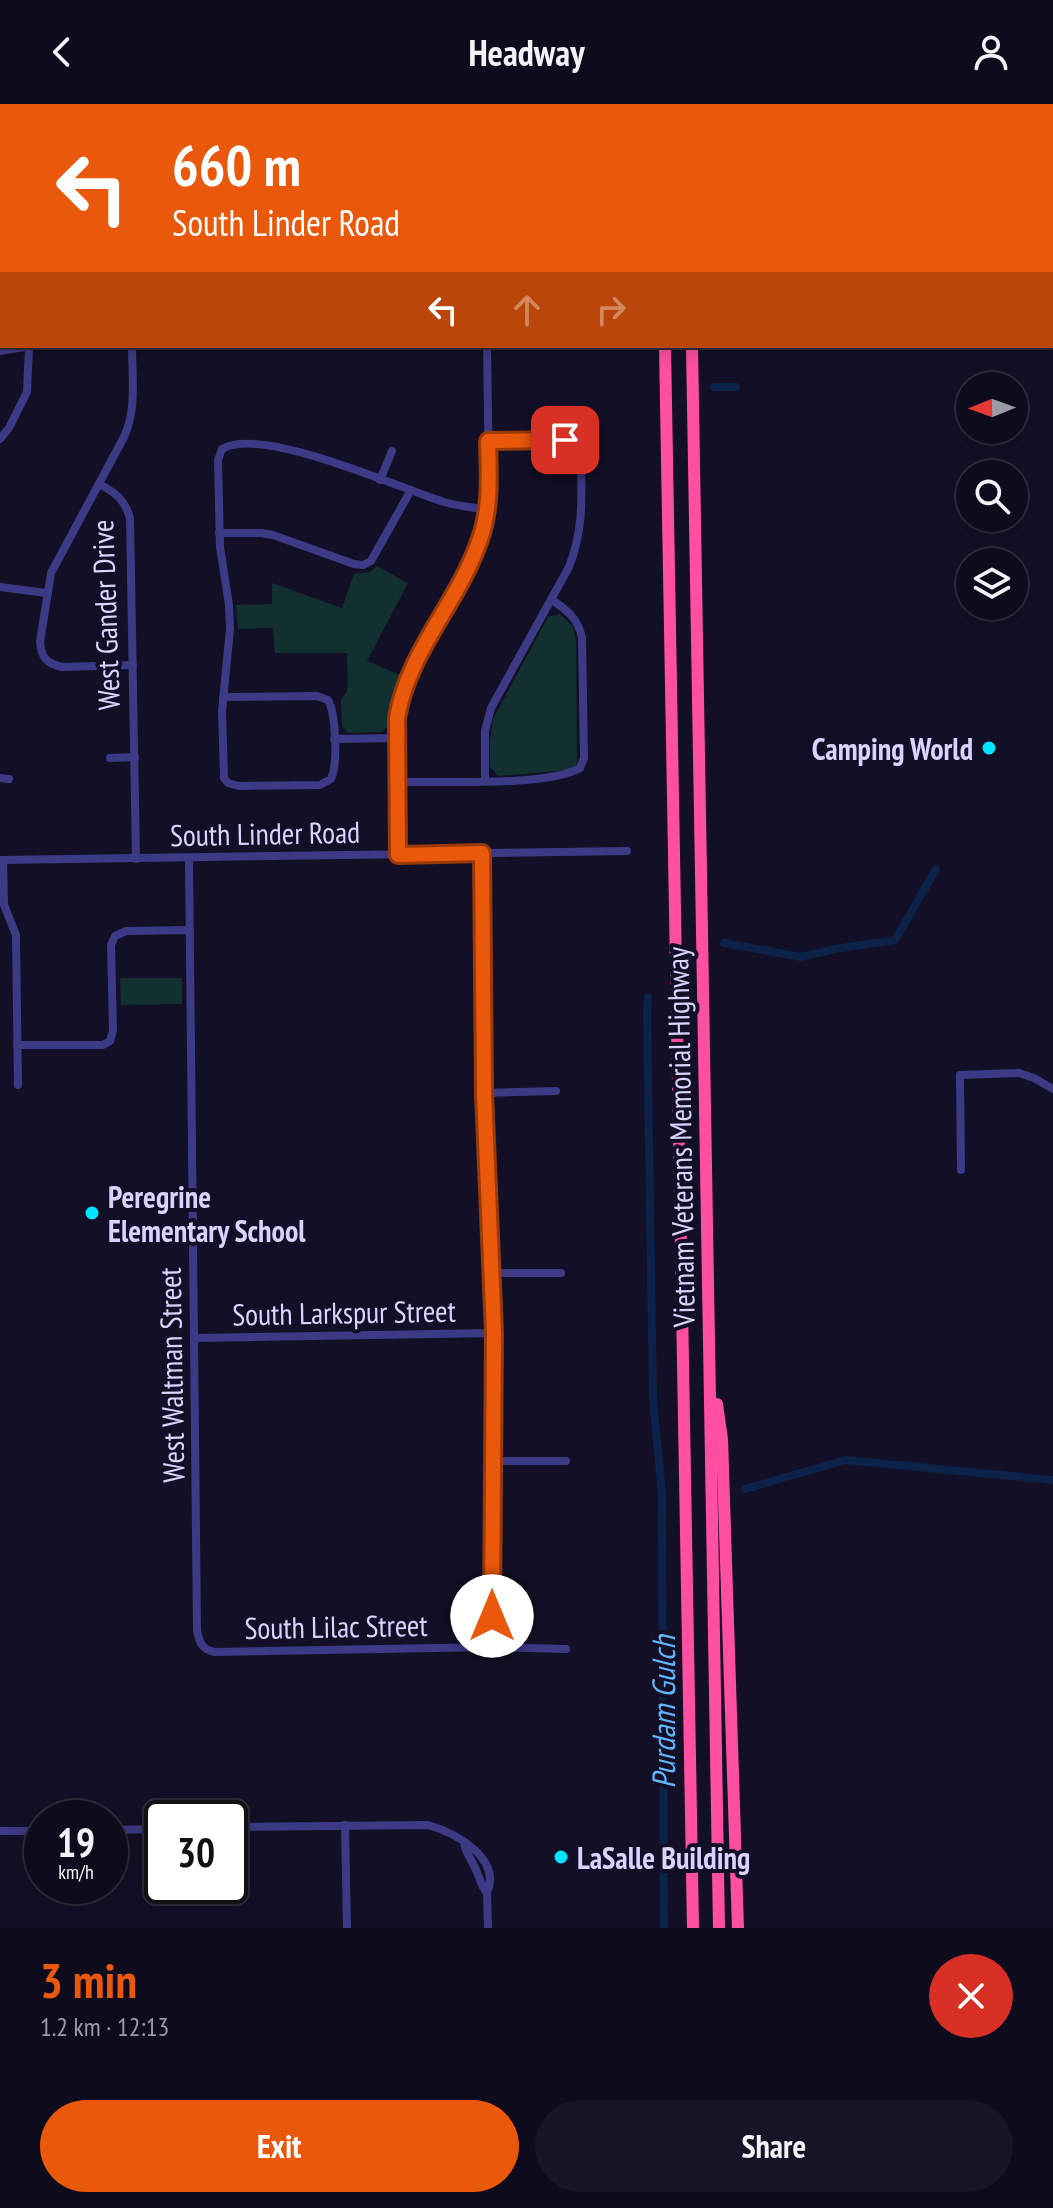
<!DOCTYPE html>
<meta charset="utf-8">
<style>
body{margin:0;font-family:"PT Sans Narrow",sans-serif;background:#171425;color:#f1f3f6;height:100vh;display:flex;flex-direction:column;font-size:30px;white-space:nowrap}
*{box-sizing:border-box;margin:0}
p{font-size:26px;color:#9b9ba3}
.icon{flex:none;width:44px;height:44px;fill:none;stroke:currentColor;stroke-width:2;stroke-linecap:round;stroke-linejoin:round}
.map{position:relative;height:1824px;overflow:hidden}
.side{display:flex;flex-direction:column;background:#0e0b1c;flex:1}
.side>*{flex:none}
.banner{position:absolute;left:0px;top:0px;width:1054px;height:244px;box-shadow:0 4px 20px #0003,0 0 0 2px #2e2b3b;background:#ea580c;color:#fff;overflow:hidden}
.needle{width:52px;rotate:269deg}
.buttons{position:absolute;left:956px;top:268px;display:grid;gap:16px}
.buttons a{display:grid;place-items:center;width:72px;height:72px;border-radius:50%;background:#0e0b1c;box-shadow:0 4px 20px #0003,0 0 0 2px #2e2b3b;font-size:40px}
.speed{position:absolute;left:24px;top:1696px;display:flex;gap:16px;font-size:40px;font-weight:700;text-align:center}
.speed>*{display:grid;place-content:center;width:104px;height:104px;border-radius:50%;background:#0e0b1c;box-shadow:0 4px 20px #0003,0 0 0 2px #2e2b3b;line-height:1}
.speed small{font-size:20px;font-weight:400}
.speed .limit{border:4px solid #111;border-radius:12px;background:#fff;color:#111}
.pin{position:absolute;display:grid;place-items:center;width:68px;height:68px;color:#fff;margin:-34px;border-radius:16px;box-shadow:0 4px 12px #0006}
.me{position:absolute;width:88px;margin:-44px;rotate:0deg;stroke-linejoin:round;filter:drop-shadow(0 0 6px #0008)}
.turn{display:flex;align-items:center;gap:28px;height:168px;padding:0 40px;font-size:36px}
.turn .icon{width:104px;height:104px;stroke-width:2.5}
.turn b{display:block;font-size:56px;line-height:68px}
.lanes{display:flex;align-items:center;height:76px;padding:0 40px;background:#0003;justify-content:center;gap:40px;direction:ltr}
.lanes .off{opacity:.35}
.round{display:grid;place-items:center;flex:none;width:84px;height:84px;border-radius:42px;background:#171425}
.summary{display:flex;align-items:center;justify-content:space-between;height:136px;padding:0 40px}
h1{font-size:48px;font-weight:700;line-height:60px;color:#ea580c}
.primary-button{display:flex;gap:16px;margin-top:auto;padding:16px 40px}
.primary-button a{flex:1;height:92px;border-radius:48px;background:#ea580c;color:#fff;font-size:32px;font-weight:700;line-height:92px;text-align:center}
.primary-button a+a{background:#171425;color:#f1f3f6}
header{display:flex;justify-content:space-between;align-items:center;height:104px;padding:0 40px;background:#0e0b1c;font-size:36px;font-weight:700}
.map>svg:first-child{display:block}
</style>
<header><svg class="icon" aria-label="back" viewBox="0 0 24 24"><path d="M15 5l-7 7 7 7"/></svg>Headway<svg class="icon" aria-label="person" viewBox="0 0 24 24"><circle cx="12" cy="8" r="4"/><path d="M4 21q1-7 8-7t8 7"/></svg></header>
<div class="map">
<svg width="1053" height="1824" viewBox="0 0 1053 1824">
<rect width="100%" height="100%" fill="#130f26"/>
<g fill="#12302f">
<polygon points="377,462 408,479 367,557 400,571 390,607 388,623 382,628 348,629 342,622 341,595 346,589 348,581 347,549 275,549 273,524 238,525 236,501 272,500 272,479 342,504 354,470 370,468"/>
<polygon points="560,510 573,523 576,537 577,660 570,666 498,672 490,663 490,637 493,615 548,513"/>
<polygon points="120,874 182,874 182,900 121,901"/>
</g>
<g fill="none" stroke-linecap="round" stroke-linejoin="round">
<g stroke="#0c2248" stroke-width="8">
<polyline points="714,283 736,283"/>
<polyline points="724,839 801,853 835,845 895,836 936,765"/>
<polyline points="648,893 647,909 653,1295 662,1391 664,1824"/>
<polyline points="745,1385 845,1356 1053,1376"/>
</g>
<g stroke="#3d3a85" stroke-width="8">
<polyline points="581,0 581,2"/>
<polyline points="77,2 78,0"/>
<polyline points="184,2 185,0"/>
<polyline points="300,2 301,0"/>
<polyline points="411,2 412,0"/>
<polyline points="522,2 523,0"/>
<polyline points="1052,17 1053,16"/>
<polyline points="0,150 2,147"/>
<path d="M132 242C132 272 137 305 124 333L51 469 40 538C41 553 47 560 62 563L133 561"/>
<polyline points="0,247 31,242"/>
<polyline points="0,335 9,324 27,288 29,243"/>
<polyline points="380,376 392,347"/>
<path d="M99 380C115 388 125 396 130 414L136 755"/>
<polyline points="219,429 261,429 273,431 354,460 363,461 371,457 411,386"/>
<polyline points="0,483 46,489"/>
<path d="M223 593 317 592 328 596C336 610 338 660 331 675L320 681 239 682 228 679 224 674 222 607 230 525 229 501 220 443 218 356 222 345C261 321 399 384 444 398 457 402 472 403 487 406"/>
<polyline points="334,635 396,634"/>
<polyline points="110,654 135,653"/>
<polyline points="0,674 9,675"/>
<path d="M485 677V627L491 604 569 463C585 422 581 389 581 346L575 339 565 336 488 337"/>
<path d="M397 678C439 677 547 683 580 664L584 654 582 534C578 514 568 507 551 495"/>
<polyline points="482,749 484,989 494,1229 492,1543"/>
<polyline points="398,751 396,634 401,594 411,566 474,451 486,412 489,378 487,242"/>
<path d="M189 754 197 1526C199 1538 202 1546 215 1548L492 1543 566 1545"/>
<polyline points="0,756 627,747"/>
<polyline points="3,756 4,801 16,831 18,981"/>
<polyline points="17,941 103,941 110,937 113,927 111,841 115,832 126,827 190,826"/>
<polyline points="484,989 556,987"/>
<polyline points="961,1066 960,971 1019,969 1034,974 1053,985"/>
<polyline points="492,1169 561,1169"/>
<polyline points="194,1234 494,1229"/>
<polyline points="493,1357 566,1357"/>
<polyline points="345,1721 347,1824"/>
<path d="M230 1723 428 1721C456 1729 502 1754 487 1789 480 1781 480 1773 475 1764 471 1754 465 1749 464 1738"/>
<polyline points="110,1726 162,1725"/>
<polyline points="0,1727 42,1727"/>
<polyline points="487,1789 488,1824"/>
</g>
<g stroke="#ff4fa3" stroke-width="12">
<polyline points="661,0 661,2"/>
<polyline points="688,0 688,2"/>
<polyline points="665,242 693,1824"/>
<polyline points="692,242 719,1824"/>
<polyline points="717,1300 722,1335 738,1824"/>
</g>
</g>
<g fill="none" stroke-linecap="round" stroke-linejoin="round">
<defs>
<path id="route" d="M492 1512 494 1229 484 989 482 749 398 751 397 614C408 547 459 498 480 435 491 404 489 370 488 337L565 336"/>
</defs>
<use href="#route" stroke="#983908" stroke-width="20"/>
<use href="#route" stroke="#ea580c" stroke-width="14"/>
</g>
<g fill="#00e5ff" stroke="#130f26" stroke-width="3">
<circle cx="989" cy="644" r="8"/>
<circle cx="92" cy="1109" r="8"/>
<circle cx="561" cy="1753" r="8"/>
</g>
<g text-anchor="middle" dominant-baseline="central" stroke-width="8" stroke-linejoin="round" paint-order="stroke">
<g font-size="30" fill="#d9d4ff" stroke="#130f26">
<text transform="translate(105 511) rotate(-92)">West Gander Drive</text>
<text transform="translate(265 729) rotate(-1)">South Linder Road</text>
<text transform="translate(680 1033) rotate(-91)">Vietnam Veterans Memorial Highway</text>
<text transform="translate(344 1208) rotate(-1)">South Larkspur Street</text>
<text transform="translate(171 1271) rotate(-91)">West Waltman Street</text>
<text transform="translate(336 1522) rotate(-1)">South Lilac Street</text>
</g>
<g font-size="30" font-weight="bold" fill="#d9d4ff" stroke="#130f26" text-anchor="start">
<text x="973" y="644" text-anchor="end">Camping World</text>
<text x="108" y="1092">Peregrine<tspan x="108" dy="34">Elementary School</tspan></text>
<text x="577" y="1753">LaSalle Building</text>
</g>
<g font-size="32" font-style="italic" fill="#62b6ff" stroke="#130f26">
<text transform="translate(663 1608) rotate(-90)">Purdam Gulch</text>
</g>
</g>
</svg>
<div class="buttons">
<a><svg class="needle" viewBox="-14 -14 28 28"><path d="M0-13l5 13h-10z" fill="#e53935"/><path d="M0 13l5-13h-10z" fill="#9b9ba3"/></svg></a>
<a><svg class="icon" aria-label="search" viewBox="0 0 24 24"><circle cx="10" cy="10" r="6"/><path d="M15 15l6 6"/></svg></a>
<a><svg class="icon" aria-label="layers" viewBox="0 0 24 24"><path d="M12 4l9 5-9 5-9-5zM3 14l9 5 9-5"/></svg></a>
</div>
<div class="speed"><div>19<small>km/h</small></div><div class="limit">30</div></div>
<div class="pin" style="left:565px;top:336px;background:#d93025"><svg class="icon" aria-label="arrive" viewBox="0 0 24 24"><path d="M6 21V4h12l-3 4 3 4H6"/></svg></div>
<svg class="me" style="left:492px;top:1512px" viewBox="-20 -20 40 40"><circle r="19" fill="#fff"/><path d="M0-13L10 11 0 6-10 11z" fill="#ea580c"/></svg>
<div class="banner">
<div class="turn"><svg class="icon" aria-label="left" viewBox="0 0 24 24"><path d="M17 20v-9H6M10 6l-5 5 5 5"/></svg><div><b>660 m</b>South Linder Road</div></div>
<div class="lanes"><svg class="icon" aria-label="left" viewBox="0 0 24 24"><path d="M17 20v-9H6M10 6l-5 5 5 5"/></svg><svg class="icon off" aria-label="ahead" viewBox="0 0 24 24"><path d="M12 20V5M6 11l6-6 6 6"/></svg><svg class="icon off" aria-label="right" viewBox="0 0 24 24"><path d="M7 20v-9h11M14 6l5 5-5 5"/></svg></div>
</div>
</div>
<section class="side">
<div class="summary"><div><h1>3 min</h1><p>1.2 km · 12:13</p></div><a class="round" style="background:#d93025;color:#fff"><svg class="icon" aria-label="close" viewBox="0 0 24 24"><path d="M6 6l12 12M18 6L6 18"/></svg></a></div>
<div class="primary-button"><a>Exit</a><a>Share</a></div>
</section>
